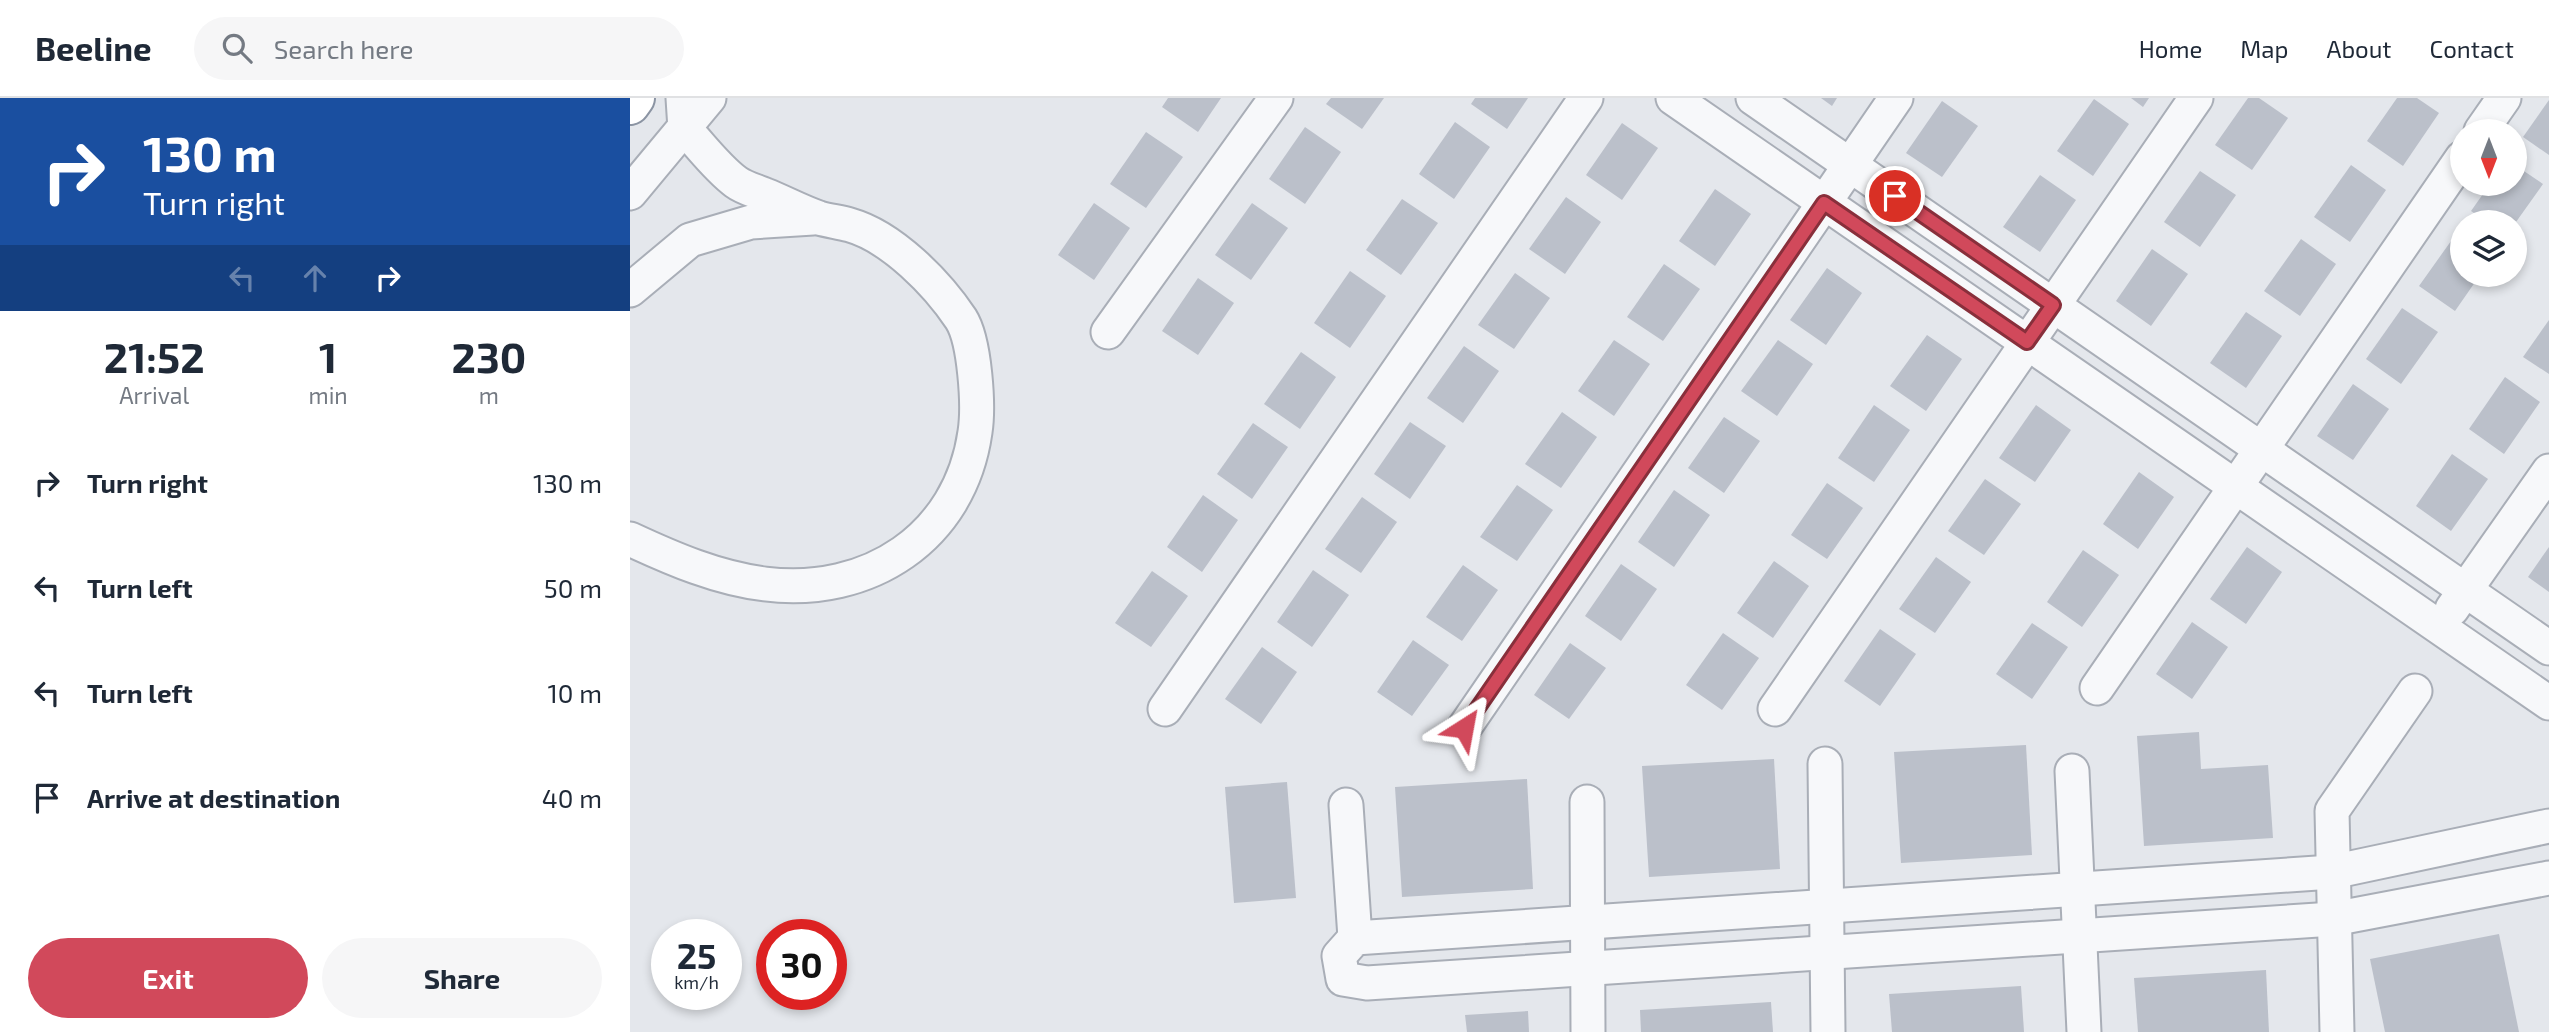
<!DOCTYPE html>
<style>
body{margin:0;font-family:"Exo 2",sans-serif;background:#f6f6f7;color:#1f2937;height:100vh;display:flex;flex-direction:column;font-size:26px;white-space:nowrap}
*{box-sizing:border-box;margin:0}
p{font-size:23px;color:#747a83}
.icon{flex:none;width:38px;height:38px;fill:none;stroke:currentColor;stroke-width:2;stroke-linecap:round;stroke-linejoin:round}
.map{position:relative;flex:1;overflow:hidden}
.side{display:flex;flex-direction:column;background:#fff;width:630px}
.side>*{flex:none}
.hud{background:#1a4fa0;color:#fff;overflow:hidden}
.needle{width:46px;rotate:180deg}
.buttons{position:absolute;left:1820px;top:21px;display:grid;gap:14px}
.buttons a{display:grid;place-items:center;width:77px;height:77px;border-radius:50%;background:#fff;box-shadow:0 4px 10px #0003;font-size:35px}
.speed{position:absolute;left:21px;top:821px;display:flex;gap:14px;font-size:35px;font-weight:700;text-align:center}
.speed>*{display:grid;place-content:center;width:91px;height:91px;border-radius:50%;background:#fff;box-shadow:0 4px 10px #0003;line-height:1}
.speed small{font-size:18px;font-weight:400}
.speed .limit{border:10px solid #d22;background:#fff;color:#111}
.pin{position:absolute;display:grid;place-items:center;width:60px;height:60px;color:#fff;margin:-30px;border:4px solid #fff;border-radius:50%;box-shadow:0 2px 7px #0007}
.me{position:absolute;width:77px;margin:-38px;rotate:34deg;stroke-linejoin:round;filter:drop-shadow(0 0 5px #0008)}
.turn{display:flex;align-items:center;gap:24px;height:147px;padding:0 28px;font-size:32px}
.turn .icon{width:91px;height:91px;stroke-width:2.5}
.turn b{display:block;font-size:49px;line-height:60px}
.lanes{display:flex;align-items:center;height:66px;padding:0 28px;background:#0003;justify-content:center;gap:35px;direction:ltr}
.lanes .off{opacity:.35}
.eta{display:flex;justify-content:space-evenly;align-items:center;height:119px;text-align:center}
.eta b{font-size:42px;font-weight:700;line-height:49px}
.primary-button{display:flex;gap:14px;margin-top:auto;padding:14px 28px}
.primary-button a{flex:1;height:80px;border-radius:42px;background:#d1495b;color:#fff;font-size:28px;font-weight:700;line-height:80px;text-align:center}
.primary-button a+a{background:#f6f6f7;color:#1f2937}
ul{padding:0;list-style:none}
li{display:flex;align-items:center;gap:21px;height:105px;padding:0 28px}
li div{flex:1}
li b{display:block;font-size:26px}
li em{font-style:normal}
header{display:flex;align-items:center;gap:42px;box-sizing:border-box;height:98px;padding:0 35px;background:#fff;border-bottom:2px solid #e0e1e3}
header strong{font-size:33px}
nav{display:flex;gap:38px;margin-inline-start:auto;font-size:24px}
.search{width:490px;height:63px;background:#f6f6f7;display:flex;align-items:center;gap:18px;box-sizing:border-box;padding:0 24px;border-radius:38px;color:#747a83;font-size:26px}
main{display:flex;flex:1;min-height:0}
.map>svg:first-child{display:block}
</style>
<header>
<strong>Beeline</strong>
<div class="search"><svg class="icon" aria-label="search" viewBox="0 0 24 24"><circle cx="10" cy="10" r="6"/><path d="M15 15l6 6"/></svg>Search here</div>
<nav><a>Home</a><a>Map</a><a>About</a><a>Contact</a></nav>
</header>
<main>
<section class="side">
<div class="hud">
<div class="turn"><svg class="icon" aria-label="right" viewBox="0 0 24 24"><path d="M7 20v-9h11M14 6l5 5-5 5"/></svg><div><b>130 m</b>Turn right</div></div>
<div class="lanes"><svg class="icon off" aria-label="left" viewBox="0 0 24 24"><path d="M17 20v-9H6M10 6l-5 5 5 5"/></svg><svg class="icon off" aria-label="ahead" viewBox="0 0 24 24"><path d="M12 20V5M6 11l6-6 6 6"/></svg><svg class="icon" aria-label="right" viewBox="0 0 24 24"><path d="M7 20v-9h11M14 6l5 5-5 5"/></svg></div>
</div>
<div class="eta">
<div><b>21:52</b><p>Arrival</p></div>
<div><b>1</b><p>min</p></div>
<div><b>230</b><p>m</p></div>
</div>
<ul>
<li><svg class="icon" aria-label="right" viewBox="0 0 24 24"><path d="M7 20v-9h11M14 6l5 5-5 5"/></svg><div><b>Turn right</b></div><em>130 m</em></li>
<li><svg class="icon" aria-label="left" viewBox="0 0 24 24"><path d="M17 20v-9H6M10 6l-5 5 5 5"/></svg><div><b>Turn left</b></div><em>50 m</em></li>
<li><svg class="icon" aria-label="left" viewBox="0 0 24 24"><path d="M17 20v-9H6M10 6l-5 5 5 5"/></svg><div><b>Turn left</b></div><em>10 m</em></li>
<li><svg class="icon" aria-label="arrive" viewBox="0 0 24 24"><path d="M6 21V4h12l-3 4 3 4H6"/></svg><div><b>Arrive at destination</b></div><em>40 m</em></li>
</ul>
<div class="primary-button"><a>Exit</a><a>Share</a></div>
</section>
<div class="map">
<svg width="1919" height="934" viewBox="0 0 1919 934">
<rect width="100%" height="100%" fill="#e4e7ec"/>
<g fill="#bbc0ca">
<polygon points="538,0 591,0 568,34 532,9"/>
<polygon points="701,0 754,0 732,31 696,6"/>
<polygon points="845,0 898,0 877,31 841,6"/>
<polygon points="1191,0 1207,0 1202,8"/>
<polygon points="1501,0 1519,0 1513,9"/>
<polygon points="1618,0 1629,0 1658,20 1622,72 1585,47"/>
<polygon points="1767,0 1787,0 1809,15 1773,68 1737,43"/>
<polygon points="1464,1 1499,26 1463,78 1427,53"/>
<polygon points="1919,2 1919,57 1893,39"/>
<polygon points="1312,3 1348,28 1312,79 1276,55"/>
<polygon points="825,24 860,49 824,101 789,76"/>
<polygon points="992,25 1028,50 992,102 956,77"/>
<polygon points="675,29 711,54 675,106 639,81"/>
<polygon points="516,34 553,59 516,110 480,86"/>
<polygon points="1721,67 1756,92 1720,144 1684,119"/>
<polygon points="1885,67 1913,86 1886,124 1857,124 1841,113 1860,86 1885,86"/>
<polygon points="1570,73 1606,97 1570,149 1534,124"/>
<polygon points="1410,77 1446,102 1410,154 1373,129"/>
<polygon points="1085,91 1121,116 1085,168 1049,143"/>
<polygon points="936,99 971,124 935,176 899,151"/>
<polygon points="772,101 808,125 771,177 736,152"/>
<polygon points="464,105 500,130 464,182 428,157"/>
<polygon points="622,105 658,130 621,182 585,157"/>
<polygon points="1826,136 1832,141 1832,177 1850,177 1825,213 1789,188"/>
<polygon points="1671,141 1706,166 1670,218 1634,193"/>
<polygon points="1522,151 1558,176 1521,228 1486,203"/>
<polygon points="1034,166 1070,191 1033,243 997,219"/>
<polygon points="1197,170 1232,195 1196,247 1160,222"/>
<polygon points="720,173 756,198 720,250 684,225"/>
<polygon points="885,175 920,200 884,251 848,227"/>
<polygon points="568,180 604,205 568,257 532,233"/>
<polygon points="1772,210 1808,234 1771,286 1736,261"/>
<polygon points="1616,214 1652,238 1616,290 1580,265"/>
<polygon points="1919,222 1919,276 1893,259"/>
<polygon points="1297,237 1332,261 1296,313 1260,288"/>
<polygon points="984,242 1020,266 984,318 948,293"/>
<polygon points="1148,242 1183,266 1147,318 1111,293"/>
<polygon points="834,248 869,273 833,325 797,300"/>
<polygon points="671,254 706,279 670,331 634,306"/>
<polygon points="1875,279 1910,304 1874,356 1839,331"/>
<polygon points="1723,286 1759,311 1723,362 1687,338"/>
<polygon points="1244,307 1280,332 1244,384 1208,360"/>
<polygon points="1406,307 1441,332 1405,384 1369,360"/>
<polygon points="932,314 967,339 931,390 895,366"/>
<polygon points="1094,319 1130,343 1094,395 1058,370"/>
<polygon points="780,324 816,348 780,401 744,376"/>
<polygon points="623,325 658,349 622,401 587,376"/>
<polygon points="1822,356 1858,381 1821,433 1786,408"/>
<polygon points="1509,374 1544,399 1508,451 1473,426"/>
<polygon points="1355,381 1391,406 1354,457 1318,433"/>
<polygon points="1197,385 1233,410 1197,461 1161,437"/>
<polygon points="887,387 923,412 887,463 850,439"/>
<polygon points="1044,392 1080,417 1044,469 1008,444"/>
<polygon points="573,397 608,422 572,474 537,449"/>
<polygon points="732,399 767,424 731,475 695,451"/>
<polygon points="1617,449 1652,474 1616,526 1580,501"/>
<polygon points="1919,449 1919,494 1898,479"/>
<polygon points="1453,452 1489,477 1452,529 1417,504"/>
<polygon points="1306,459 1341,484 1305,535 1269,511"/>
<polygon points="1144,463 1179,488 1143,540 1107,515"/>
<polygon points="991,466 1027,491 991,543 955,518"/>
<polygon points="833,467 868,492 832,543 796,519"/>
<polygon points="683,472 719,497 682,549 647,524"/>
<polygon points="522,473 558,498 521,549 485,525"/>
<polygon points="1562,524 1598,549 1562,601 1526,576"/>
<polygon points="1402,525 1438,549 1402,601 1366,576"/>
<polygon points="1250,531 1286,556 1250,608 1214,583"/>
<polygon points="1093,535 1129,560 1092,612 1056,587"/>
<polygon points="783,542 819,567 782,618 747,594"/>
<polygon points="940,545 976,570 939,621 904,597"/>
<polygon points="632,549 667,574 631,626 595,601"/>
<polygon points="1569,634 1571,671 1638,667 1643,740 1514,748 1507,638"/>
<polygon points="1396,647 1402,757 1271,765 1264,654"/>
<polygon points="1144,661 1150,771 1019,779 1012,668"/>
<polygon points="897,681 903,791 772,799 765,689"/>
<polygon points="657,684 666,800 604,805 595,689"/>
<polygon points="1869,836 1889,934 1755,934 1740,861"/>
<polygon points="1636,872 1639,934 1508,934 1504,880"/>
<polygon points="1391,888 1394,934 1262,934 1259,896"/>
<polygon points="1141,904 1143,934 1011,934 1010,912"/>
<polygon points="898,913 899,934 837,934 835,917"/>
</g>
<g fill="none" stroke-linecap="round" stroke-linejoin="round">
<defs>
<g id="minor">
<polyline points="1043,0 1919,605"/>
<polyline points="1123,0 1919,550"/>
<polyline points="1851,33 1874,0"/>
<polyline points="0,95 79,0"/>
<polyline points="0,192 60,142 121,124 183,120"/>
<polyline points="478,234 646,0"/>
<path d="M0 441C43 461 87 480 135 486 238 499 330 440 345 334 349 308 345 243 331 221 307 185 262 139 220 127 210 124 199 123 189 120 171 114 153 104 135 97 126 93 114 90 106 84 87 70 71 48 55 31L53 0"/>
<polyline points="1822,511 1919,373"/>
<polyline points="1467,590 1832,60"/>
<polyline points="535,611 956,0"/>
<polyline points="1145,611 1566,0"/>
<polyline points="834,630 1266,0"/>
<polyline points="1195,666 1198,934"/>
<polyline points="1442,673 1454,934"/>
<polyline points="957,704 958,934"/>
<polyline points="716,707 725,840"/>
<polyline points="1919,728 1702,774 725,840 709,858 713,881 737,885 1703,821 1919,780"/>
<polyline points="1707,934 1702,713 1785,593"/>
</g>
<polyline id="highway" points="0,7 5,0"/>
</defs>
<use href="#minor" stroke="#a9aeb7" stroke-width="37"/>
<use href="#highway" stroke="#8b94a3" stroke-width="42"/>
<use href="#minor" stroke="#f7f8fa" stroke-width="33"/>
<use href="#highway" stroke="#fff" stroke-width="38"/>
</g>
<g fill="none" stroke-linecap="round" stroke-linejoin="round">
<defs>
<polyline id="route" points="834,630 1194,105 1397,244 1423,207 1265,98"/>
</defs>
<use href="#route" stroke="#882f3b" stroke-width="18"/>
<use href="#route" stroke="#d1495b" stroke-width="12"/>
</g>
</svg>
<div class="buttons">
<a><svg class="needle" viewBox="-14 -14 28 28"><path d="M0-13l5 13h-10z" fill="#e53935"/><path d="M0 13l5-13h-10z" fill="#747a83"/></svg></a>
<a><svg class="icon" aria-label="layers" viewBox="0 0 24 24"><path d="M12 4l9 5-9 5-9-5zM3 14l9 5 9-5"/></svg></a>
</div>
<div class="speed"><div>25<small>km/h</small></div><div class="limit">30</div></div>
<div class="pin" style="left:1265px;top:98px;background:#d93025"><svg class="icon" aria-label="arrive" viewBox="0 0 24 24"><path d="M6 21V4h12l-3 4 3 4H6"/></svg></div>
<svg class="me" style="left:834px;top:630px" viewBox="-20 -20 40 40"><path d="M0-17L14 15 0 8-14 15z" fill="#d1495b" stroke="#fff" stroke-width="4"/></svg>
</div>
</main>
